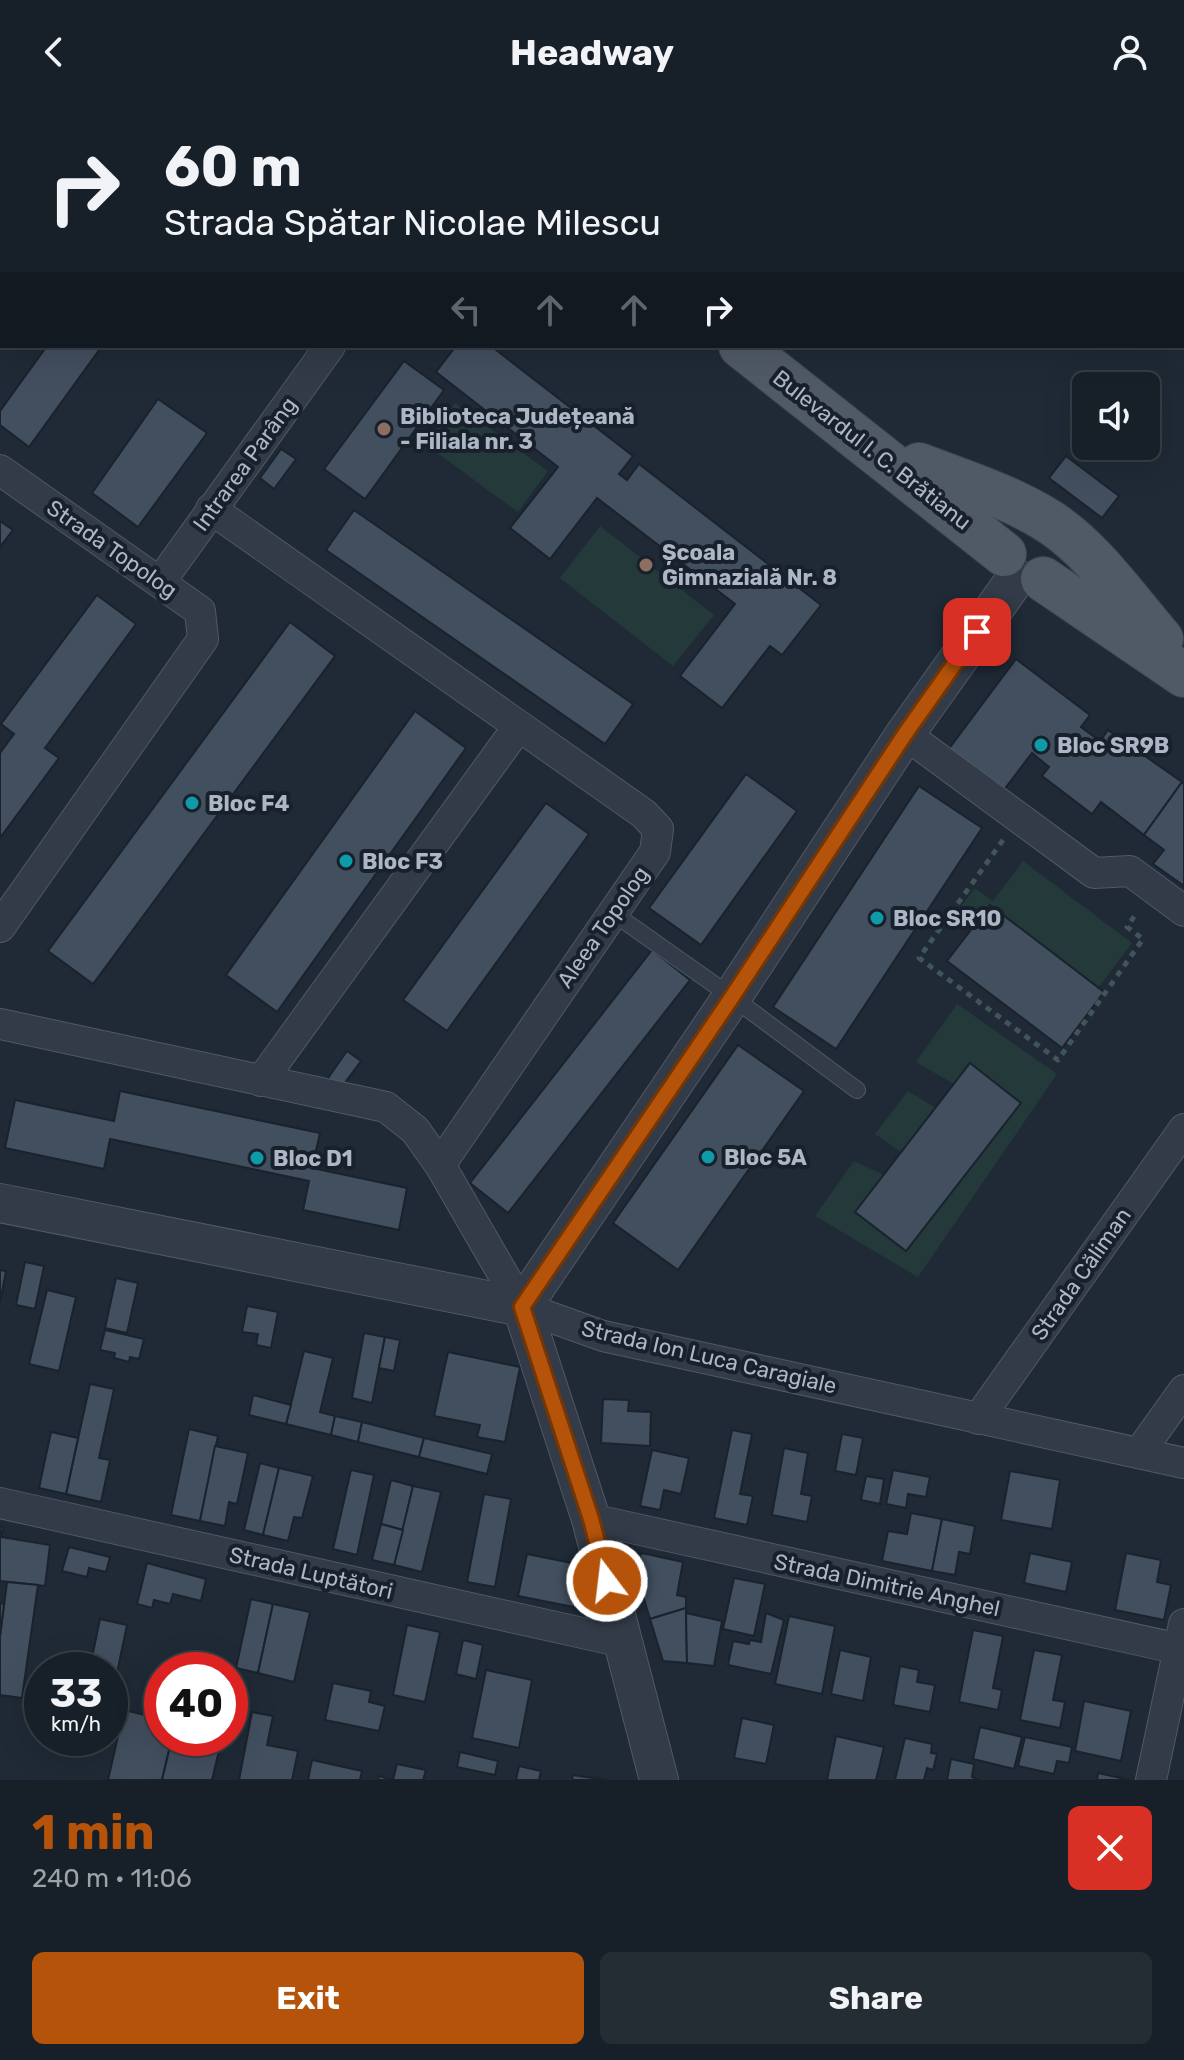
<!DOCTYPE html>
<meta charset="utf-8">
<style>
body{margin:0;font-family:Rubik,sans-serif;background:#242d34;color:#f1f3f6;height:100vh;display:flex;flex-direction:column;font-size:30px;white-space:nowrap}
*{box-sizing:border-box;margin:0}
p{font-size:26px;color:#9ea3a8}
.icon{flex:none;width:44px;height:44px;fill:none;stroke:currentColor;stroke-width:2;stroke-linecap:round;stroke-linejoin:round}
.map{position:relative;height:1676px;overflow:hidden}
.side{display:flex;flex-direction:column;background:#172028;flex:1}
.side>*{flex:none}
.hud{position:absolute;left:0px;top:0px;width:1184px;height:244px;box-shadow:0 8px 32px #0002,0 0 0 2px #363e45;background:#172028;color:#f1f3f6;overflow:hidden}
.fabs{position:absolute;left:1072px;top:268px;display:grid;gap:16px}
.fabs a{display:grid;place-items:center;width:88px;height:88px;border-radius:12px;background:#172028;box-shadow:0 8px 32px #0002,0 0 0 2px #363e45;font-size:40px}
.speed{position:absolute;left:24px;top:1548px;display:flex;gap:16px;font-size:40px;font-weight:700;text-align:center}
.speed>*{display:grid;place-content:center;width:104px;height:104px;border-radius:50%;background:#172028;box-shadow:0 8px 32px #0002,0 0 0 2px #363e45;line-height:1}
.speed small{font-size:20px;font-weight:400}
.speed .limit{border:12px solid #d22;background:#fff;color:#111}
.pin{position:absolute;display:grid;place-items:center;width:68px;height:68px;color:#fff;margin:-34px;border-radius:16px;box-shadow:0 4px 12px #0006}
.me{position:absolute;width:88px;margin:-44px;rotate:345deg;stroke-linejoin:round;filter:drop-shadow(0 0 6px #0008)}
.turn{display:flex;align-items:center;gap:28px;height:168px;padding:0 32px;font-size:36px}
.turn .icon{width:104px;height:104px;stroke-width:2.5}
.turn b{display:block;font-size:56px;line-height:68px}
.lanes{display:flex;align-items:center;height:76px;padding:0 32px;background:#0003;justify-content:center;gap:40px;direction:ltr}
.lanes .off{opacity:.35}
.round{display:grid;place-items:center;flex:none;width:84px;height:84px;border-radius:12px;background:#242d34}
.overview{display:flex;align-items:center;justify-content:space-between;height:136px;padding:0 32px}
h1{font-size:48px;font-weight:700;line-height:60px;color:#b45309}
.cta{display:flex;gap:16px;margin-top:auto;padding:16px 32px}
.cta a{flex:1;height:92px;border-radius:12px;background:#b45309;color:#fff;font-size:32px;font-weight:700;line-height:92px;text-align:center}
.cta a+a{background:#242d34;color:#f1f3f6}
header{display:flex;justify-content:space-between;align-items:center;height:104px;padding:0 32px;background:#172028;font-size:36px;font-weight:700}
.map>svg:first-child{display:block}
</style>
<header><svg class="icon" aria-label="back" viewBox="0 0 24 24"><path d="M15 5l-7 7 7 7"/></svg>Headway<svg class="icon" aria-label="person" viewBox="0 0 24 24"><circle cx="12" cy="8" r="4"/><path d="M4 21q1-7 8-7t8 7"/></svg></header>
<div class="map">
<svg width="1184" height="1676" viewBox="0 0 1184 1676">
<rect width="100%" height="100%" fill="#1f2a36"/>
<g fill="#24393a">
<polygon points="455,299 548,367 518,408 425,340"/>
<polygon points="600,422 714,511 673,562 560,474"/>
<polygon points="1023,757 1132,839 1099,883 990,801 978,816 960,804 975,784 993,797"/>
<polygon points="957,900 1057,970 918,1173 815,1112 854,1057 884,1071 855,1108 1021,999 971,960 954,980 916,958"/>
<polygon points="908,987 936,1004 901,1048 875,1030"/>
</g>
<g fill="#424f5f" stroke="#1a222d" stroke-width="2">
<polygon points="125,0 190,0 188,2"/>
<polygon points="0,31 2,32 2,94 0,93"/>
<polygon points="47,242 102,242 29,343 0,321 0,307"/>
<polygon points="456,242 491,242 633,352 619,370 627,376 639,360 821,501 782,551 770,542 722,604 680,572 735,500 597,394 550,455 510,424 558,363 436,268"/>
<polygon points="404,257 444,286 365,395 324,365"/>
<polygon points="158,295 207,329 138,423 92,389"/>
<polygon points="281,345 296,355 274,385 260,374"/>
<polygon points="1066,352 1119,392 1102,414 1049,374"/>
<polygon points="354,406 633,600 605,640 326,446"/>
<polygon points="0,417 13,426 0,443"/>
<polygon points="97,491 136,520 45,644 59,654 0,734 0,649 14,630 1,620"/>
<polygon points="290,518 335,552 93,880 48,847"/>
<polygon points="1016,555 1090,611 1081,623 1100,637 1108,626 1182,678 1144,731 1101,698 1092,710 1042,672 1049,663 1032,649 1003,687 948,646"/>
<polygon points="415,607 466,644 277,908 226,871"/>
<polygon points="746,670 797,707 701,841 649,804"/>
<polygon points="1182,678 1184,680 1184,782 1153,760 1164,746 1144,731"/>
<polygon points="919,682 982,724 836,945 773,903"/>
<polygon points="546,699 589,730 447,927 403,896"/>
<polygon points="990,801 1104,888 1062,944 947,857"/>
<polygon points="652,846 690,876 508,1109 470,1079"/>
<polygon points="738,941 804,987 678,1166 613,1119"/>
<polygon points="347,947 361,957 341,984 328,974"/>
<polygon points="970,959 1021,999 906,1147 855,1108"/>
<polygon points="120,987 320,1029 312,1064 407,1084 399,1126 303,1106 309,1077 110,1035 104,1065 5,1044 15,996 114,1017"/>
<polygon points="25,1158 44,1162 35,1205 16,1201"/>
<polygon points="0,1166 6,1167 0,1199"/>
<polygon points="116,1174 138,1179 127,1229 105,1224"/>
<polygon points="47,1186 76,1193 59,1267 29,1260"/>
<polygon points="247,1202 278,1208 271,1244 256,1241 258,1230 242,1228"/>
<polygon points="105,1226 144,1235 139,1255 130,1253 129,1258 114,1254 115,1249 100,1246"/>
<polygon points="364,1229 385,1233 372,1299 352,1294"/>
<polygon points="385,1233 400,1236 394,1267 379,1264"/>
<polygon points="304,1247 333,1254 320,1308 335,1312 331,1331 286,1320"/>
<polygon points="448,1248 520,1263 505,1338 477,1333 480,1321 434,1312"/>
<polygon points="90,1280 114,1285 99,1354 110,1356 101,1398 66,1390"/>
<polygon points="253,1291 291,1301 286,1320 249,1311"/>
<polygon points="603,1295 629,1296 628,1307 651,1308 650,1342 601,1339"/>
<polygon points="335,1312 362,1318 358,1338 331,1331"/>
<polygon points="362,1318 424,1334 419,1353 358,1338"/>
<polygon points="189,1325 218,1332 200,1417 171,1411"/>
<polygon points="732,1326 752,1330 740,1390 753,1392 747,1421 714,1414"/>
<polygon points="51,1328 78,1334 66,1390 39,1384"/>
<polygon points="842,1330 863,1334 856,1371 835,1367"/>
<polygon points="424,1334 492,1350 487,1370 419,1353"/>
<polygon points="215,1342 248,1349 237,1400 229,1398 225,1422 200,1417"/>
<polygon points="784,1344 808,1349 801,1390 812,1392 807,1418 772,1411"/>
<polygon points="652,1346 689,1354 681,1390 664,1386 660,1406 640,1402"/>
<polygon points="260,1359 279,1364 263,1431 244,1426"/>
<polygon points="279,1364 313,1372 302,1414 294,1413 288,1437 263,1431"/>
<polygon points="351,1366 374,1371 357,1451 333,1445"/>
<polygon points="893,1366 930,1373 926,1393 908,1390 906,1404 886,1400"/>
<polygon points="1010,1367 1060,1376 1052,1425 1001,1416"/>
<polygon points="866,1372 884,1375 880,1400 861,1396"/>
<polygon points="391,1376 413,1382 403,1426 381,1420"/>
<polygon points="413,1382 441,1388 422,1468 394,1461"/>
<polygon points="484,1390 511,1395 495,1483 467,1478"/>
<polygon points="911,1409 942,1415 932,1467 882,1457 888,1427 907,1430"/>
<polygon points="942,1415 975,1422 970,1450 959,1448 955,1471 932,1467"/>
<polygon points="381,1420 403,1426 394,1461 372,1456"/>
<polygon points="0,1422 3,1423 1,1433 50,1441 45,1482 0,1477"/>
<polygon points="69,1443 110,1453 106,1468 89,1464 87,1473 62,1467"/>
<polygon points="642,1449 683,1458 677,1491 686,1493 686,1504 650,1515 633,1459"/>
<polygon points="1030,1449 1072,1458 1066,1488 1024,1479"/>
<polygon points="1126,1449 1161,1456 1157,1478 1171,1481 1164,1516 1115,1506"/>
<polygon points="527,1450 572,1459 584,1505 518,1492"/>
<polygon points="147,1459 206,1475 201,1497 173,1490 170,1500 154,1496 152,1504 137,1500"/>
<polygon points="734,1474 765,1480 754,1532 723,1525"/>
<polygon points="7,1478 38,1481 22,1594 0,1591 0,1532"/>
<polygon points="251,1495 273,1500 258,1569 236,1564"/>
<polygon points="0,1499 4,1500 0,1532"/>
<polygon points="273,1500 310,1508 294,1578 258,1569"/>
<polygon points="686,1504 687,1559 663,1557 650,1515"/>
<polygon points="686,1509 722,1517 714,1562 687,1559"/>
<polygon points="766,1509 784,1516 771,1570 728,1561 733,1537 749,1540 750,1536 761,1538"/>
<polygon points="789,1512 835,1522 822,1590 775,1580"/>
<polygon points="100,1515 127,1521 117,1569 90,1563"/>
<polygon points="407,1521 440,1528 425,1598 393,1591"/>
<polygon points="973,1526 1003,1532 993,1584 1002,1586 998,1606 959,1598"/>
<polygon points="463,1536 483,1541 476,1575 456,1570"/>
<polygon points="193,1546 219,1551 217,1566 189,1566"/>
<polygon points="840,1546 871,1553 863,1597 831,1590"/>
<polygon points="1034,1546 1062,1551 1053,1596 1065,1598 1060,1624 1020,1616"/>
<polygon points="900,1562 919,1566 917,1578 935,1581 930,1608 893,1601"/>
<polygon points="486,1566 532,1576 519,1644 472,1634"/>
<polygon points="333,1579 371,1587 369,1598 385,1602 379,1627 325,1616"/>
<polygon points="1084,1597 1131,1607 1121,1657 1075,1647"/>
<polygon points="124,1606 162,1615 162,1634 172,1634 162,1676 108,1676"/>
<polygon points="252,1608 273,1612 267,1641 298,1647 292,1676 239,1676"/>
<polygon points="742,1614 774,1621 766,1660 734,1654"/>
<polygon points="980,1623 1022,1633 1014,1665 973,1655"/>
<polygon points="836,1632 884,1643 876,1676 827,1676"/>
<polygon points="1025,1633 1072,1643 1069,1659 1057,1657 1054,1670 1018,1662"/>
<polygon points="172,1634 222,1634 212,1676 162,1676"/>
<polygon points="905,1634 932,1640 931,1649 937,1650 933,1666 927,1664 924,1676 895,1676"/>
<polygon points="460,1648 498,1657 495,1671 457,1663"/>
<polygon points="951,1655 974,1660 972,1673 979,1676 947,1676"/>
<polygon points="312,1656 362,1667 360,1676 308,1676"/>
<polygon points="397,1660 426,1666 423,1676 378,1676 379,1672 393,1676"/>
<polygon points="519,1662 541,1667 539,1676 516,1676"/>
<polygon points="1098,1669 1130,1676 1097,1676"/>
<polygon points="573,1671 606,1676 572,1676"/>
</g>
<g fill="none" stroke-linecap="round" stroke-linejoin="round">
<defs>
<polyline id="service" points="613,809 732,893 857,986"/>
<g id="minor">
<polyline points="25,0 28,2"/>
<polyline points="0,203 2,200"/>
<polyline points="0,366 200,507 203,535 0,823"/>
<polyline points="211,405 644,710 658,725 655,748 440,1061"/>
<polyline points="160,478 330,242"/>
<polyline points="905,630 1094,769 1130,767 1184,807"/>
<polyline points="0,920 386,1003 415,1026 440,1061 522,1203 603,1232 1184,1359"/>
<polyline points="261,977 518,623"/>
<polyline points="978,1315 1184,1025"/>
<polyline points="1139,1349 1184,1286"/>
<polyline points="0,1399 623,1538"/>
<polyline points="591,1415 1184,1546"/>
<polyline points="1151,1676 1184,1520"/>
</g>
<g id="tertiary">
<polyline points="0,1099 522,1203"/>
<polyline points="659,1676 591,1415 522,1203 732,893 905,630 1016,474"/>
</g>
<g id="primary">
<polyline points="408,0 410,2"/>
<polyline points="741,242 1004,450"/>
<path d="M919 361C963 378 1009 392 1050 418 1094 447 1127 496 1161 535"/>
<polyline points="1043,475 1184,571"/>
</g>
</defs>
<use href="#service" stroke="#505965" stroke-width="18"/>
<use href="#minor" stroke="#505965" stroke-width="32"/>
<use href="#tertiary" stroke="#505965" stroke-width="40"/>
<use href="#primary" stroke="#3c4450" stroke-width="46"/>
<polyline stroke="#405557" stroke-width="5" stroke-dasharray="6 6" stroke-linecap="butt" points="1003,736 919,854 1058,956 1143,835 1127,823 1137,808"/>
<use href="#service" stroke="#323b47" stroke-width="16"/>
<use href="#minor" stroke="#323b47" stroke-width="30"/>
<use href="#tertiary" stroke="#323b47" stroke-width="38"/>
<use href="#primary" stroke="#505a67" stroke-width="44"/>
<defs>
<g id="rail">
<polyline points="934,0 938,2"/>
<polyline points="991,0 995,2"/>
<polyline points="1182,79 1184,80"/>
<polyline points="1182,105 1184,106"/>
</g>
</defs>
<use href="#rail" stroke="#545f6e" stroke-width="9"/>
<use href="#rail" stroke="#18202b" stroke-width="6" stroke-dasharray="18" stroke-linecap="butt"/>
</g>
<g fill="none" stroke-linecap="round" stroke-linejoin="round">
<defs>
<polyline id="route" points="607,1477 591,1415 522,1203 732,893 905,630 977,528"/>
</defs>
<use href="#route" stroke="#753606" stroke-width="20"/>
<use href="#route" stroke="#b45309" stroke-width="14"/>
</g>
<g fill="#8d6e63" stroke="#18202b" stroke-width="3">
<circle cx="384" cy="325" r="8"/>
<circle cx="646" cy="461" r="8"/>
</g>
<g fill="#0f9aa8" stroke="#18202b" stroke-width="3">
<circle cx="1041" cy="641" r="8"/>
<circle cx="192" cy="699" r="8"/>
<circle cx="346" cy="757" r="8"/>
<circle cx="877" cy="814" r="8"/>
<circle cx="708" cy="1053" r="8"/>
<circle cx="257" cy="1054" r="8"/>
</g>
<g text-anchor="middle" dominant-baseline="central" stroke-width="8" stroke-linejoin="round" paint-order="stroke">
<g font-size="22" font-weight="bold" fill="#acb6c4" stroke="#18202b" text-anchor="start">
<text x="400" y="312">Biblioteca Județeană<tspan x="400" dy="25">- Filiala nr. 3</tspan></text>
<text x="662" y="448">Școala<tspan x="662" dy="25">Gimnazială Nr. 8</tspan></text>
<text x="1057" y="641">Bloc SR9B</text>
<text x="208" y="699">Bloc F4</text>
<text x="362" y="757">Bloc F3</text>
<text x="893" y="814">Bloc SR10</text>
<text x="724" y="1053">Bloc 5A</text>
<text x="273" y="1054">Bloc D1</text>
</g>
<g font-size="22" fill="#acb6c4" stroke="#18202b">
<text transform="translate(872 346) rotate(38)">Bulevardul I. C. Brătianu</text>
<text transform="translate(245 360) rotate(-54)">Intrarea Parâng</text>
<text transform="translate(112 445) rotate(35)">Strada Topolog</text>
<text transform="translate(603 823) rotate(-55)">Aleea Topolog</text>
<text transform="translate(1081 1170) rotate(-55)">Strada Căliman</text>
<text transform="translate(709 1253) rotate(13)">Strada Ion Luca Caragiale</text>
<text transform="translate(311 1469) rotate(13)">Strada Luptători</text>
<text transform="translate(887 1481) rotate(12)">Strada Dimitrie Anghel</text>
</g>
</g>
</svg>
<div class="fabs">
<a><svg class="icon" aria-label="sound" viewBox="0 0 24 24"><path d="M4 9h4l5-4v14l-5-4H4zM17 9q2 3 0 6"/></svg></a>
</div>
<div class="speed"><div>33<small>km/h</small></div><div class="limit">40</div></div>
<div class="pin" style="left:977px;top:528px;background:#d93025"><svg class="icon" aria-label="arrive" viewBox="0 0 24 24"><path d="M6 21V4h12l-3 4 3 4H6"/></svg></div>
<svg class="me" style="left:607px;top:1477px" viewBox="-20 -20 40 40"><circle r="17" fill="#b45309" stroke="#fff" stroke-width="3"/><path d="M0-11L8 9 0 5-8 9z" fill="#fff"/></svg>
<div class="hud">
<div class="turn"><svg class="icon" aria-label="right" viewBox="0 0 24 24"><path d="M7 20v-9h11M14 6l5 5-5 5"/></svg><div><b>60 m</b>Strada Spătar Nicolae Milescu</div></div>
<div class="lanes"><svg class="icon off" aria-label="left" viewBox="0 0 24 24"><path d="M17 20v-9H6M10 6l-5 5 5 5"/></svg><svg class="icon off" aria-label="ahead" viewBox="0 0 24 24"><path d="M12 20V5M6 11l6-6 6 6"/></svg><svg class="icon off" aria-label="ahead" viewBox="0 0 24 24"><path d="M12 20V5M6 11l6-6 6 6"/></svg><svg class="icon" aria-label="right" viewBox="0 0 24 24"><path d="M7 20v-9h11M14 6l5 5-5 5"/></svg></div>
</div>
</div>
<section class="side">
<div class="overview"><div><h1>1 min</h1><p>240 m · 11:06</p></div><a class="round" style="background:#d93025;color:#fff"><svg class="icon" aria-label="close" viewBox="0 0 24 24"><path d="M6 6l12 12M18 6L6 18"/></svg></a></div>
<div class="cta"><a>Exit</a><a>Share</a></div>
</section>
